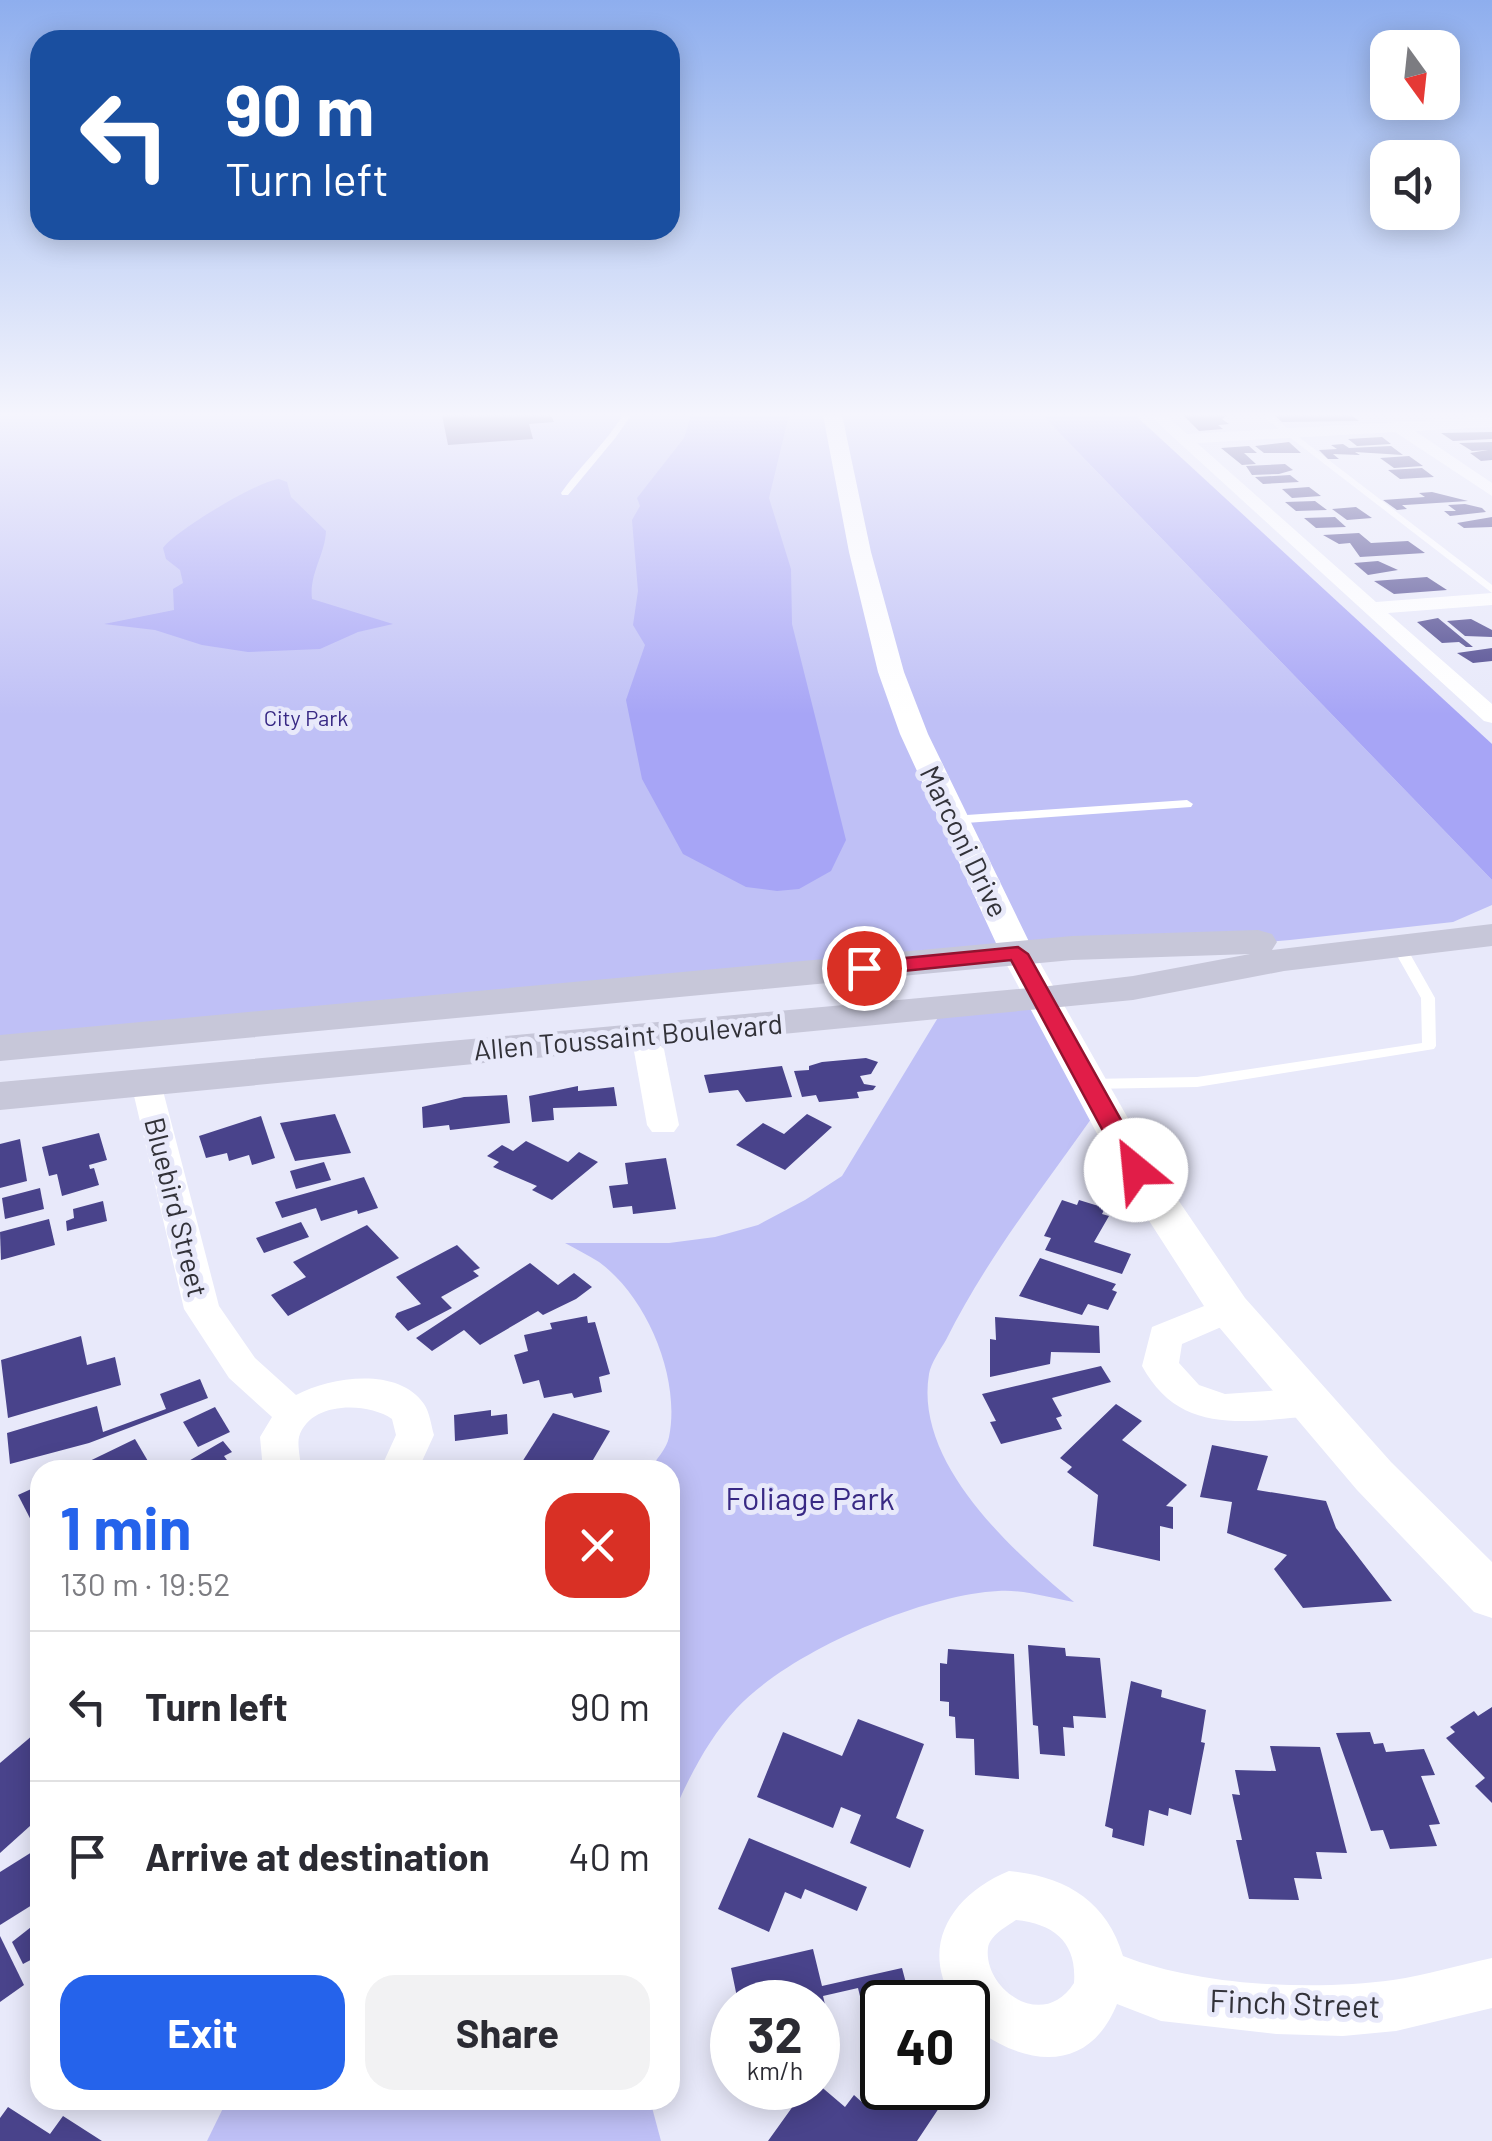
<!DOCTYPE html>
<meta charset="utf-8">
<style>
body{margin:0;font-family:Barlow,sans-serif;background:#f2f2f3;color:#2b2b33;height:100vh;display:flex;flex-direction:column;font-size:38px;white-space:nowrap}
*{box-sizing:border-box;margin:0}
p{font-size:32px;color:#7c7c81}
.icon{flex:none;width:55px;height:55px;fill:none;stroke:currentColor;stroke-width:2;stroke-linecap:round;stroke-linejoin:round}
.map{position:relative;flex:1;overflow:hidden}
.panel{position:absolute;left:30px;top:1460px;width:650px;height:650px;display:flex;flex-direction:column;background:#fff;border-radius:30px;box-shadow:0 5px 25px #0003}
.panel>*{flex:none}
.guide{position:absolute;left:30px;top:30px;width:650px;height:210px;border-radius:30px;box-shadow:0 5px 25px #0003;background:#1a4fa0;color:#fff;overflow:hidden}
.needle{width:65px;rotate:165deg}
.controls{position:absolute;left:1370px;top:30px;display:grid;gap:20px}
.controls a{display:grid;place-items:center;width:90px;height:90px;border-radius:20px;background:#fff;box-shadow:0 5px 25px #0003;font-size:50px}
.speed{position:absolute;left:710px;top:1980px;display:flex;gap:20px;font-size:50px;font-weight:700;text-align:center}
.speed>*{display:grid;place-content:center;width:130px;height:130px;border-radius:50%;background:#fff;box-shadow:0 5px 25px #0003;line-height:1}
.speed small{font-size:25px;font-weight:400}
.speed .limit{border:5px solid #111;border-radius:15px;background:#fff;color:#111}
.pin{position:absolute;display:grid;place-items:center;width:85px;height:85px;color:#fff;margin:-42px;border:5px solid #fff;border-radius:50%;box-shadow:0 2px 10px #0007}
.me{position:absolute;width:110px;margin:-55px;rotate:332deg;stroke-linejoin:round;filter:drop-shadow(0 0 8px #0008)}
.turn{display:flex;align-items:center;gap:35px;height:210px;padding:0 30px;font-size:45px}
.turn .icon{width:130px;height:130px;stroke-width:2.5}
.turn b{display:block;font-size:70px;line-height:85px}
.round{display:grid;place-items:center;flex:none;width:105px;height:105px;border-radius:30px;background:#f2f2f3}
.headline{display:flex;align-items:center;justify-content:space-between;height:170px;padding:0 30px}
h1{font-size:60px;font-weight:700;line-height:75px;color:#2563eb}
.cta{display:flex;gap:20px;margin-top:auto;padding:20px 30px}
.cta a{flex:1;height:115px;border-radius:30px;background:#2563eb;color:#fff;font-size:40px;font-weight:700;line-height:115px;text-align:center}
.cta a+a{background:#f2f2f3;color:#2b2b33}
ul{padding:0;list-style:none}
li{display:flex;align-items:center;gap:30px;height:150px;padding:0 30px;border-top:2px solid #e1e1e2}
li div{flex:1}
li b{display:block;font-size:38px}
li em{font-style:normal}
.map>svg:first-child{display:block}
</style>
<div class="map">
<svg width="1492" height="2141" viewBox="0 0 1492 2141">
<rect width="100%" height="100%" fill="#e8e9fa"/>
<g fill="#bfc0f6">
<polygon points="0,415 1042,415 1492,880 1492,905 1453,922 1290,940 0,1048"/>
<path d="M1041 999 1101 1105C1048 1181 987 1257 946 1340 940 1350 931 1363 929 1374 914 1464 1013 1551 1074 1602 1051 1598 1022 1589 998 1591 922 1595 788 1652 736 1709 707 1740 686 1783 670 1821V1470H649C656 1460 667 1448 669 1437 681 1378 647 1297 599 1262 588 1255 576 1249 565 1243H669L715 1237 758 1225 805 1200 842 1176 945 1006Z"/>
<polygon points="227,2100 650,2100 661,2141 207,2141"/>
</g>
<g fill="#a7a5f6">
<polygon points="691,415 789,415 769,498 791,569 792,624 846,840 831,871 799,889 777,891 746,887 683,854 642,779 626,700 645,645 633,625 638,591 632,520 640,506 637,498 684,438"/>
<polygon points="1042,415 1135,415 1492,744 1492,880"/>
<path d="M279 479 287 482 291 497 326 531C325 555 309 574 312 599L393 624 358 632 320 649 248 652 202 645 155 630 104 624 174 610 173 589 183 583 180 570 166 559 163 548C176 530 258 481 279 479Z"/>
</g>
<g fill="#49438b">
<polygon points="442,415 551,415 554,422 529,424 533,439 448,445"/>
<polygon points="1183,415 1228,415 1222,419 1229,424 1218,425 1223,429 1199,431"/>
<polygon points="1274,415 1351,415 1359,421 1282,422"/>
<polygon points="1492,432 1492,439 1453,441 1441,433"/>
<polygon points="1382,437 1391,444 1357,446 1348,439"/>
<polygon points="1289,442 1301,453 1264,453 1255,446"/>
<polygon points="1492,442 1492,460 1481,461 1470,453 1488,450 1472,451 1459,443"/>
<polygon points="1343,444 1349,448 1391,446 1403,455 1355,452 1360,455 1333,454 1339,459 1328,459 1319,450 1337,449 1331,445"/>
<polygon points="1249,446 1257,453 1244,453 1256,464 1242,465 1221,448"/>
<polygon points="1409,456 1423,466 1394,468 1380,458"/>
<polygon points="1285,464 1293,470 1279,474 1252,475 1246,466"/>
<polygon points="1422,468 1434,477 1400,479 1388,470"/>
<polygon points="1290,475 1299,482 1263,484 1255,477"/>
<polygon points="1309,487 1321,496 1292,498 1282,489"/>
<polygon points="1432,492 1468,501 1405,505 1402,505 1407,509 1397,510 1383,500 1425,497 1419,493"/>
<polygon points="1315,501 1327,510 1296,511 1285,502"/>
<polygon points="1465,504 1482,508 1486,512 1450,516 1444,511 1456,511 1448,505"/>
<polygon points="1356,507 1372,518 1347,520 1332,509"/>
<polygon points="1335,517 1346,527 1316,528 1304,518"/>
<polygon points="1492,517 1492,527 1464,528 1457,523"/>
<polygon points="1359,533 1371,543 1408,541 1425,553 1360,557 1350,543 1339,544 1323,535"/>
<polygon points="1378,561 1398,570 1368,575 1354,563"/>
<polygon points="1427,577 1447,590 1394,594 1374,581"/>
<polygon points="1438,618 1473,647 1466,647 1459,642 1442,643 1417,622"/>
<polygon points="1471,619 1492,630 1492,637 1465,636 1447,621"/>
<polygon points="1492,648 1492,661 1473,663 1457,653"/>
<polygon points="866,1058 878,1062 871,1074 860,1076 864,1084 876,1086 873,1090 857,1092 859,1098 819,1102 816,1095 802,1097 794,1071 809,1070 809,1066 822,1062"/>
<polygon points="782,1066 792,1097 746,1102 738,1090 709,1093 704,1075"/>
<polygon points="578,1086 578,1091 614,1087 617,1106 553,1108 554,1120 532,1122 529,1096"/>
<polygon points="507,1095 510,1123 450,1130 449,1125 423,1128 422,1107 464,1097"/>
<polygon points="335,1114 351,1153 295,1161 280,1123"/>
<polygon points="807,1114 832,1127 785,1170 736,1145 763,1123 784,1134"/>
<polygon points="261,1116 275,1158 252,1165 249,1155 229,1161 227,1153 206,1158 199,1136"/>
<polygon points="99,1133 107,1160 89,1165 90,1169 94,1168 99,1185 62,1196 57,1174 49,1176 42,1147"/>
<polygon points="20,1139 27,1181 0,1188 0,1144"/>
<polygon points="526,1141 568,1162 579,1152 598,1162 552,1200 532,1190 537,1186 493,1167 499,1162 487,1156 502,1145 513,1151"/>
<polygon points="666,1158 676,1209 633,1214 632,1206 613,1208 609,1186 628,1184 625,1163"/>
<polygon points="324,1162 331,1180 296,1189 290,1171"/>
<polygon points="364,1177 378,1208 358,1214 357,1210 321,1221 316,1208 282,1218 275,1202"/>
<polygon points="40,1188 44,1209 5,1219 2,1198"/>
<polygon points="1062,1200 1077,1205 1079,1200 1105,1208 1102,1214 1109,1216 1094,1242 1131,1254 1122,1274 1045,1250 1051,1238 1044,1236"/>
<polygon points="103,1201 107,1221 67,1231 66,1221 74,1218 73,1209"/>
<polygon points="49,1219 55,1245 1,1260 0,1232"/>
<polygon points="301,1222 309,1237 264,1253 256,1238"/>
<polygon points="367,1225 399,1258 288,1316 271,1295 306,1277 293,1262"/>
<polygon points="457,1245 480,1268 473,1271 479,1276 441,1297 452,1308 408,1331 395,1317 397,1313 421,1304 396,1277"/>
<polygon points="1040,1258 1116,1284 1112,1290 1117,1292 1108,1310 1088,1304 1082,1315 1019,1296"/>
<polygon points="530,1263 558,1285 574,1273 592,1287 576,1299 543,1315 538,1311 480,1345 464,1330 432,1351 416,1338"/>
<polygon points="587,1316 588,1323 595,1322 610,1374 599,1377 602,1392 574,1398 572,1393 544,1398 539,1380 523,1384 514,1355 528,1351 524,1335 552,1329 550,1323"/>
<polygon points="995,1317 1099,1326 1100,1353 1051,1352 1050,1364 990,1377 990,1339 996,1340"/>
<polygon points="81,1336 87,1365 115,1357 121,1385 8,1418 1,1360"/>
<polygon points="1101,1366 1111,1382 1052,1398 1062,1416 1056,1418 1062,1429 1001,1444 990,1422 996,1421 982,1394"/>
<polygon points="200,1379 208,1398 89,1443 10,1464 7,1433 97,1406 103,1432 166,1409 160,1394"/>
<polygon points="1116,1404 1142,1421 1122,1440 1187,1485 1166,1506 1173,1507 1173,1529 1160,1526 1160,1561 1093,1546 1098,1495 1067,1472 1072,1467 1060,1458"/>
<polygon points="215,1407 230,1432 198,1447 183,1422"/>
<polygon points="491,1410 491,1416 507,1414 508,1434 455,1441 454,1415"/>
<polygon points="553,1413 610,1431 587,1470 517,1470"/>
<polygon points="135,1439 152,1468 71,1470"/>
<polygon points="223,1441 232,1452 224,1456 232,1467 226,1470 183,1470 180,1466"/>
<polygon points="1212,1445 1268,1456 1257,1490 1326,1501 1336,1528 1392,1601 1303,1608 1274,1569 1287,1555 1227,1533 1232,1502 1200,1497"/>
<polygon points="40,1485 40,1523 34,1526 18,1495"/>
<polygon points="1028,1645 1065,1648 1066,1656 1100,1658 1106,1718 1073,1716 1074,1728 1063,1727 1065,1756 1040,1754 1038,1726 1033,1725"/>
<polygon points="948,1649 1014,1654 1019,1779 975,1775 974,1739 956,1738 955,1717 949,1716 949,1702 940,1701 940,1663 947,1664"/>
<polygon points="1131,1681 1162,1690 1161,1697 1206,1710 1201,1742 1205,1743 1191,1815 1169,1808 1168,1816 1149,1810 1144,1846 1112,1837 1113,1829 1105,1826"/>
<polygon points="1492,1707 1492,1803 1475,1786 1485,1778 1446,1738 1455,1732 1450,1727 1474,1711 1478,1716"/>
<polygon points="858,1719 924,1744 896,1818 924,1830 910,1868 850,1843 861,1815 841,1807 833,1828 757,1797 783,1732 842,1756"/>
<polygon points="1370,1732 1374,1744 1383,1743 1386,1752 1424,1749 1435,1775 1421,1776 1440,1824 1429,1825 1437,1846 1390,1849 1383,1830 1371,1831 1336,1733"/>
<polygon points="33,1735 40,1741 40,1817 0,1853 0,1763"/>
<polygon points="1270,1746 1320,1747 1347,1853 1316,1852 1322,1879 1294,1878 1299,1900 1249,1899 1236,1840 1242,1840 1232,1794 1240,1795 1235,1770 1276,1771"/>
<polygon points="749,1838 867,1887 857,1911 805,1889 801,1899 785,1892 769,1932 718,1909"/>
<polygon points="40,1847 40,1900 0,1925 0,1872"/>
<polygon points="40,1920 40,1955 23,1964 12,1942"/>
<polygon points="0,1936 24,1985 0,2002"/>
<polygon points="813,1949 822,1986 902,1968 911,2002 882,2002 882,2024 869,2033 858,1988 823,1996 832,2034 818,2037 818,2002 738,2002 731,1968"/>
<polygon points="882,2079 882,2088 920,2088 941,2105 917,2141 768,2141 806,2088 818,2088 818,2084 845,2107 854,2095 864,2104"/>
<polygon points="8,2107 50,2134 63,2116 102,2141 0,2141 0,2118"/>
</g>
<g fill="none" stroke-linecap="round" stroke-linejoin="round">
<g fill="#fff" fill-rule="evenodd">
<path d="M623 415H631L616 437 568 495H562L561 493C580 466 605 444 623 415Z"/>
<polygon points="1261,415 1270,415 1492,585 1492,593"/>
<polygon points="1187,800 1193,804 1191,807 952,824 946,820 952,816"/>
<polygon points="1398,941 1405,945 1435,998 1436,1046 1434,1049 1197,1087 1090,1089 1082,1084 1090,1079 1197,1077 1422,1043 1421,998 1391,945"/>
</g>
<g fill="#fff" fill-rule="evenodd">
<polygon points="1149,415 1165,415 1187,434 1492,417 1492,427 1415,431 1492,483 1492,496 1395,432 1197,443 1376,602 1492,593 1492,605 1388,613 1492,704 1492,723 1484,721"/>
<polygon points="646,1025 656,1028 661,1034 679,1125 674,1132 652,1132 647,1125 631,1034 636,1028"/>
<path d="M146 1074 157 1076 161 1083 219 1306 255 1358 296 1395C330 1377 398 1366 424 1404 430 1413 431 1425 434 1435L418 1470H380L396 1435 392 1419C367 1402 310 1401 299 1437 297 1446 301 1461 301 1470H263L260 1437 272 1417 229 1378 184 1309 131 1083 135 1076Z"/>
<path d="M1229 1296 1242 1300 1247 1309 1242 1318 1182 1344 1179 1363 1199 1385 1225 1394 1310 1388 1323 1392 1329 1402 1323 1412C1306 1418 1287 1418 1269 1420 1214 1424 1171 1419 1142 1366L1152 1327Z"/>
<path d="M1009 1871C1065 1876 1107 1901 1123 1956 1200 1986 1312 1991 1393 1980 1426 1975 1459 1965 1492 1958V2008L1396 2031 1343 2036 1276 2034 1161 2021 1117 2004C1087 2078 1020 2065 968 2023V2002H954C918 1945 953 1894 1009 1871ZM1016 1920C1055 1924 1077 1943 1074 1983 1043 2032 983 1989 988 1948 990 1935 1006 1927 1016 1920Z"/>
</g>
<polygon fill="#fff" fill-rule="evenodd" points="823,415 842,415 871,552 904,672 928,734 1035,954 1155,1166 1245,1298 1391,1462 1492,1562 1492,1618 1474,1612 1357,1490 1213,1320 1117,1171 1001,954 900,734 878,672 849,552"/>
<polygon fill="#c7c7d9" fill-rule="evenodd" points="1492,924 1492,946 1284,971 1133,1000 0,1110 0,1082 1041,987 1133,976 1250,954 1072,960 0,1061 0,1035 1072,936 1258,930 1272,934 1277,942 1272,950"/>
</g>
<linearGradient id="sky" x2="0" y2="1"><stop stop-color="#8eaeee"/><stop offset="0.58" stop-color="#f5f5fd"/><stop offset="1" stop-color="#f5f5fd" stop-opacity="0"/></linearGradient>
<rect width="1492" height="715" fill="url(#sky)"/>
<polygon fill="#e11d48" stroke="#92132f" stroke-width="2.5" points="1018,947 1028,954 1149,1170 1145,1176 1136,1179 1124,1170 1011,960 864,975 854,968 864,962"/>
<g text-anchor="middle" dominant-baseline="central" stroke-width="10" stroke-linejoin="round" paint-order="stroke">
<g font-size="22" fill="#382984" stroke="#e8e9fa">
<text x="306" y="717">City Park</text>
</g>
<g font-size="28" fill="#323239" stroke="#e8e9fa">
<text transform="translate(965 841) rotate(64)">Marconi Drive</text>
<text transform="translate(628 1036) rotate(-5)">Allen Toussaint Boulevard</text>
<text transform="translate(177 1207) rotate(76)">Bluebird Street</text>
</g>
<g font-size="32" fill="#382984" stroke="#e8e9fa">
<text x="810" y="1497">Foliage Park</text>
</g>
<g font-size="32" fill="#323239" stroke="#e8e9fa">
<text transform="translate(1295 2002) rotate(2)">Finch Street</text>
</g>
</g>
</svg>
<div class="controls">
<a><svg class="needle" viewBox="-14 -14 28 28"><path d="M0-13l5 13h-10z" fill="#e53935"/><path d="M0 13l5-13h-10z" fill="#7c7c81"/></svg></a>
<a><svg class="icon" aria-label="sound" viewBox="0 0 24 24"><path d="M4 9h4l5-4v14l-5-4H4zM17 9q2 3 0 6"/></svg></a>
</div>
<div class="speed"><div>32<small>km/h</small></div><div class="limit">40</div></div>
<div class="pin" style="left:864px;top:968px;background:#d93025"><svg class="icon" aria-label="arrive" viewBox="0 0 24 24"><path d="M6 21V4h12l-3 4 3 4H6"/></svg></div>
<svg class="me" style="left:1136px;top:1170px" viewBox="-20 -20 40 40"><circle r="19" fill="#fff"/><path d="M0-13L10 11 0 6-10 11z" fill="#e11d48"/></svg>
<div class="guide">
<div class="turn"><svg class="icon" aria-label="left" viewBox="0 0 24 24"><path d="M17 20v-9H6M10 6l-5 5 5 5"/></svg><div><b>90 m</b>Turn left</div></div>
</div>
<section class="panel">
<div class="headline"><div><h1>1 min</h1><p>130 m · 19:52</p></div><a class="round" style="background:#d93025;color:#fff"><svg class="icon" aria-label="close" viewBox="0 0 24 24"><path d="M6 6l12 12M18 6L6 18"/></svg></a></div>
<ul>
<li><svg class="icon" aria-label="left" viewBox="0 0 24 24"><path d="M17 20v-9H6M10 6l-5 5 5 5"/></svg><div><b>Turn left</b></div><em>90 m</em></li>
<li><svg class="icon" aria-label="arrive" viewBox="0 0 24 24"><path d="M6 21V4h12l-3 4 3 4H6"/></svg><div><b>Arrive at destination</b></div><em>40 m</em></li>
</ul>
<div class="cta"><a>Exit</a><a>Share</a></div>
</section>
</div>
